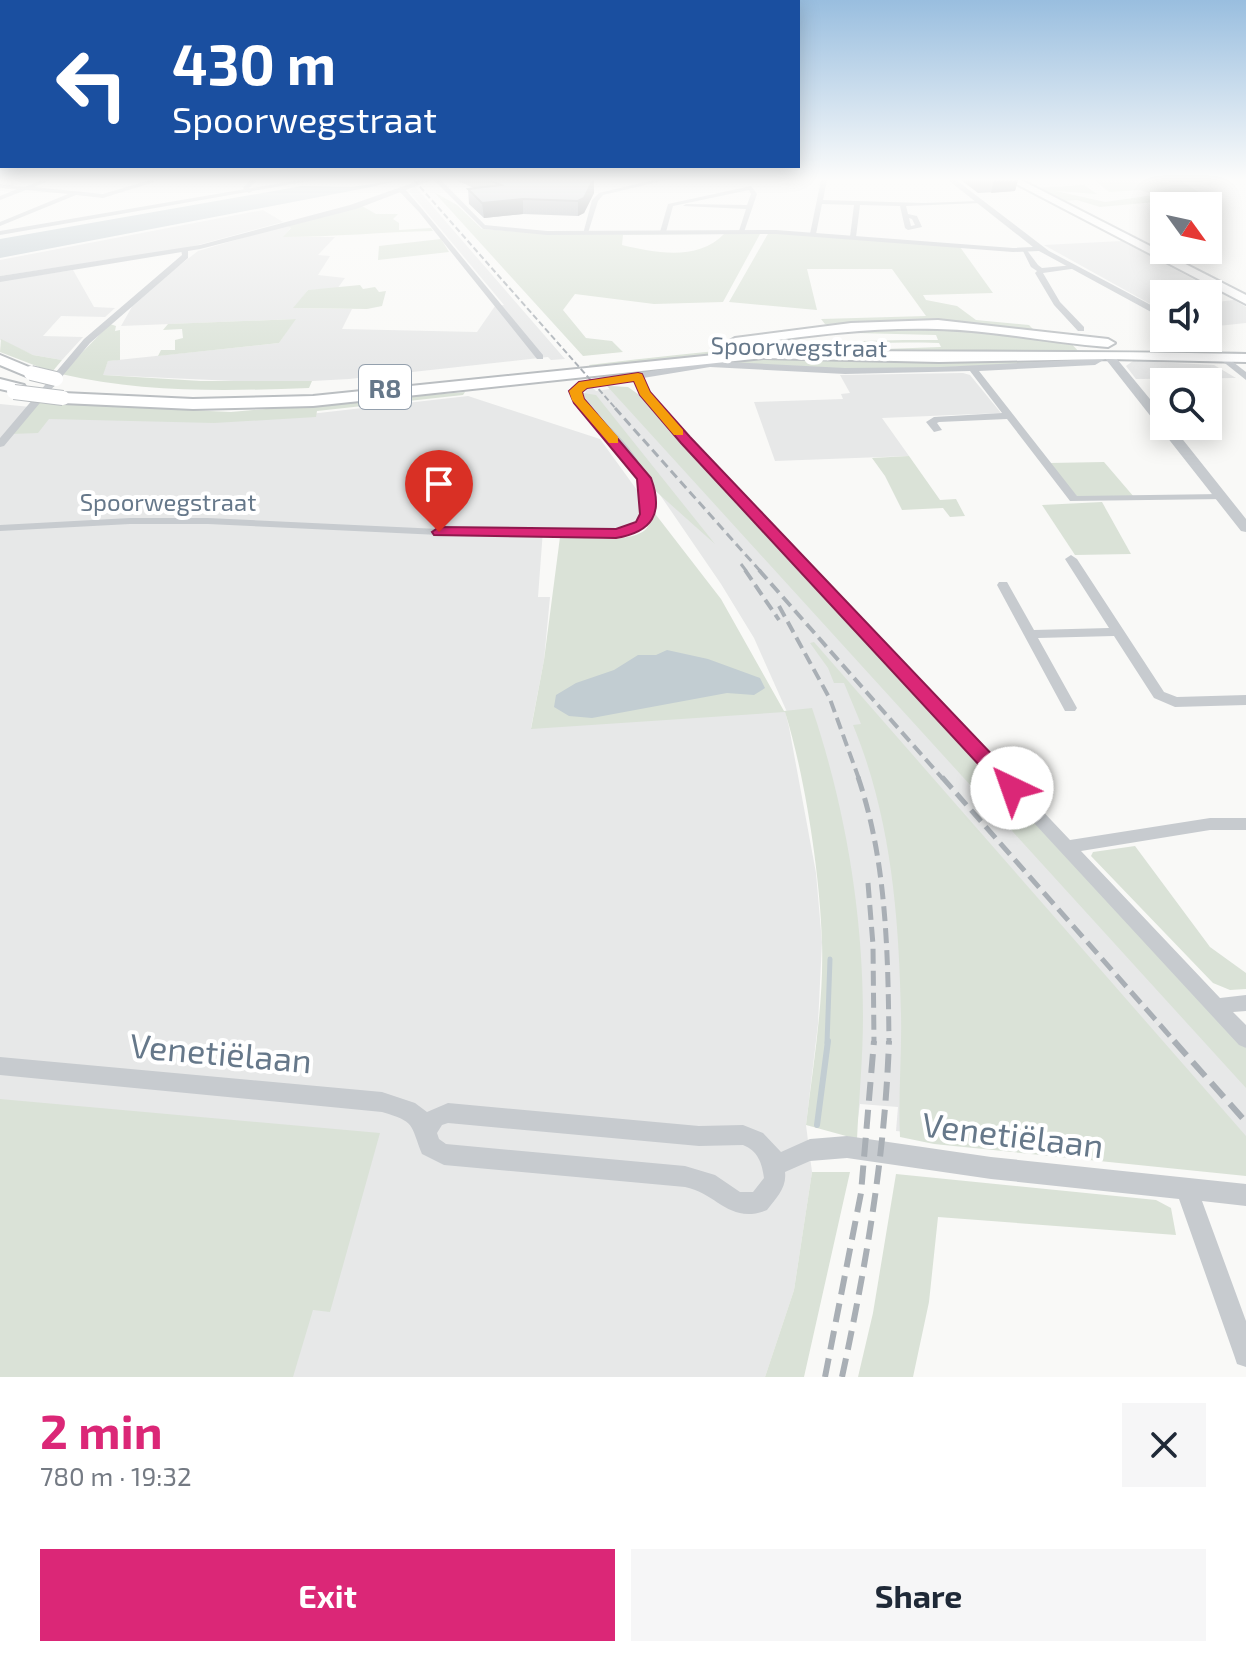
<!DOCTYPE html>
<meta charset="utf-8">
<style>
body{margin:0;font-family:"Exo 2",sans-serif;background:#f6f6f7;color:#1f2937;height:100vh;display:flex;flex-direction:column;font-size:30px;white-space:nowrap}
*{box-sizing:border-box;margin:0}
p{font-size:26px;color:#747a83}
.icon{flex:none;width:44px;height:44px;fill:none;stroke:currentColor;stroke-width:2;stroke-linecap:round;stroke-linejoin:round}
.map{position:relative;height:1377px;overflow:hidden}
.panel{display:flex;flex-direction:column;background:#fff;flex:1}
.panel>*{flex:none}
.banner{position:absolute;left:0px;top:0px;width:800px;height:168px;box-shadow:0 4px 20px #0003;background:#1a4fa0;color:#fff;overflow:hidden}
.needle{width:52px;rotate:123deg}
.controls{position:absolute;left:1150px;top:192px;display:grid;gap:16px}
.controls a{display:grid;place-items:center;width:72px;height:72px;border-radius:0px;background:#fff;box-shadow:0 4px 20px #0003;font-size:40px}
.pin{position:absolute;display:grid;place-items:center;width:68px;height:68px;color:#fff;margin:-82px -34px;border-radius:50% 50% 50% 0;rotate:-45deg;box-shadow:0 0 8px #0007}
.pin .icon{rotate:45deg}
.me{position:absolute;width:88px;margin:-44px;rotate:318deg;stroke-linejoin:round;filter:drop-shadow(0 0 6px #0008)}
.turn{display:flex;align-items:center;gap:28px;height:168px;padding:0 40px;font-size:36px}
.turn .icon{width:104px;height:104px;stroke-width:2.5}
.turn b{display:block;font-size:56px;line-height:68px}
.round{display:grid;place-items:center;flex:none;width:84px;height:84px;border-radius:0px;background:#f6f6f7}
.head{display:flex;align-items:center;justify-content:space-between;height:136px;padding:0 40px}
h1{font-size:48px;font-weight:700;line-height:60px;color:#db2777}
.button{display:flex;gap:16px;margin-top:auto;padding:16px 40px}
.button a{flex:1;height:92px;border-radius:0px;background:#db2777;color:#fff;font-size:32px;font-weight:700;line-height:92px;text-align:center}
.button a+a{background:#f6f6f7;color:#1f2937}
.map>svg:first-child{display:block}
</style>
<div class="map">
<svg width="1246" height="1377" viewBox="0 0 1246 1377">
<rect width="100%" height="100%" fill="#f9f9f7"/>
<g fill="#e7e8e8">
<polygon points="415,186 565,359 551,360 548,357 349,379 276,383 102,375 108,361 279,343 295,319 121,326 137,298 198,251 287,225 291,227 284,237 335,237 318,255 330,256 318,275 345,278 337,289 308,290 294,308 352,309 342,329 477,332 495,306 504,305 409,191"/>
<polygon points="263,210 283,222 187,248 0,276 0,260"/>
<polygon points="1122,241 1223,295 1164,294 1164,305 1154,306 1044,245"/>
<polygon points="73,270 94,307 115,308 105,317 61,316 43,336 83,337 62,360 33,355 0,340 0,281"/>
<polygon points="1234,300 1246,307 1246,323 1208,327 1208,303"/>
<polygon points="1133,361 1214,365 1236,378 1136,379 1126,366"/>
<polygon points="963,373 970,375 1001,413 882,418 909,456 775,461 754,402 843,399 841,394 850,393 840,375"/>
<polygon points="607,385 628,388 1246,1057 1246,1164 896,1131 898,1107 860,1104 857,1125 822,855 791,721 754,638 721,584 643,470 582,399 587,389 592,387 596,391 610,389"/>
<polygon points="468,396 600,439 642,497 639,521 623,529 543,530 538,597 550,597 544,660 531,728 785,711 789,727 816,873 822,942 818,1024 806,1125 812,1172 794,1290 765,1377 0,1377 0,404 51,409 310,414"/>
</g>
<g fill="#dae2d7" fill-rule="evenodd">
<polygon points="1095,180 1180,180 1208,198 1195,200 1214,208 1188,203 1163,205 1155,202 1100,207 1077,200 1059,201 1035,188 1084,185 1097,194 1056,191 1105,202 1154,195 1140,190 1109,192"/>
<path d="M434 192 457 205 482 229 550 234H760L723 302 654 304 575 294 563 310 586 338 612 341 623 352 583 356ZM724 234C699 261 655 253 622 245L623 235Z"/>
<path d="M362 206 376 214H398L393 219 399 223V230L431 228 433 231C383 232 333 237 283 237L291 228 287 225Z"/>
<polygon points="769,232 960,247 993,293 923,295 926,300 957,306 976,320 1029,325 1035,331 939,321 825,324 821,319 926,316 892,269 807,269 817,310 729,302"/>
<polygon points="441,239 449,252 378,260 379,246"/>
<polygon points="360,285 363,289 375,287 379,292 386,291 382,306 367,309 293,308 308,290"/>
<polygon points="296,319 279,343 158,356 161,350 175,350 175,340 183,338 182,329 163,330 168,324"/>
<path d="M110 324 116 326 115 331 120 330V360L108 361 103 375 201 381H312L309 388C226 391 143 393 61 374Z"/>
<path d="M932 327 1069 341 1080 353 881 354 827 351 941 347 939 343C822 340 708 354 591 368L589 365C706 351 820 339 938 340L936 335 816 332Z"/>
<polygon points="1,339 33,355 62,360 52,372 0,352"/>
<polygon points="759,358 940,362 1087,361 928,368 836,369 724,362 602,380 597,375"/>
<polygon points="607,386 628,387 645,399 944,720 983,768 1246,1048 1246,1088"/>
<polygon points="465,392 463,395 317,411 316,417 214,423 49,419 38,433 11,434 39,403 231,412"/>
<polygon points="583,393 596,395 715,544 650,486 650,479 586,405"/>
<polygon points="909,456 940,500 956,499 965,516 950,517 943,508 902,510 885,476 872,458"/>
<polygon points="1104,462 1134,497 1079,499 1049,463"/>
<polygon points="1102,502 1131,554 1075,555 1042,505"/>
<path d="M653 511 721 599 784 711 812 708C845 806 863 912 863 1016 863 1057 859 1098 857 1139L806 1125C813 1065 824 1003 822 942 820 874 805 776 785 712L531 729 544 660 560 537C580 537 632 544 646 529 651 524 651 518 653 511Z"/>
<path d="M814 642 1246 1136V1176L934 1144 900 1137C898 1096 902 1055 901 1014 899 916 891 817 853 725L861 724 844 683H834L828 668 810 643Z"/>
<polygon points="1135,846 1210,947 1246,973 1246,989 1230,990 1213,983 1091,856 1093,852"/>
<polygon points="0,1099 380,1133 330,1312 313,1310 293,1377 0,1377"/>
<polygon points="812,1172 850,1172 804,1377 765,1377 794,1290"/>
<polygon points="896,1174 1156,1200 1171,1208 1176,1235 938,1217 929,1302 913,1377 858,1377 873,1313"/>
</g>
<g fill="#c2cdd2">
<polygon points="400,180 371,187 0,258 0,239 302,186 351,187"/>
<polygon points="667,650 708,659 760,678 765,688 754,695 727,693 592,718 569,716 554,707 556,695 576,683 614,670 638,655 656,655"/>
</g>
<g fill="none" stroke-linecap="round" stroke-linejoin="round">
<polyline stroke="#c2cdd2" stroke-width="5" points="827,1043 830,959"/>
<polyline stroke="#c2cdd2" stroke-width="6" points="817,1125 828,1041"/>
<defs>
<polygon id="primary" points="1009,180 1021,180 1246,295 1246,304"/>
<g id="motorway">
<path d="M938 320 1108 339 1115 343 1108 347C1051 343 994 330 937 329 869 327 802 336 735 346L728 342 735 338 851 323Z"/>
<path d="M763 350C924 353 1085 350 1246 354V362L1108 359 939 362 763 358 313 406 193 409 63 403 55 398 63 393 193 399 313 396Z"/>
<polygon points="0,355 36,370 39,373 31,378 0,365"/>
<polygon points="0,379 24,385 26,388 18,393 0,389"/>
</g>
</defs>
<use href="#primary" stroke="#bcc0c4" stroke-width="4"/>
<use href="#motorway" stroke="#bbbfc2" stroke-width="4"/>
<g fill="#c7cbcf" fill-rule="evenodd">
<polygon points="42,180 51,180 34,187 103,194 150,180 157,181 103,198 76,195 0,226 0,222 68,194 26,190 0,200 0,196 17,189 0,188 0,184 25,187"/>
<polygon points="250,180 257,180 249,188 252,191 249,193 243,188"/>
<polygon points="653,180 666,180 603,195 598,201 588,233 583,234 592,200 599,193"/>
<path d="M821 180H827L823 200 924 203 978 201 981 203 906 206 908 214 917 216 922 227 908 230 905 228 900 206 860 205 856 237 853 239 850 237 854 205 822 204 816 234 813 236 810 234ZM909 218 912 219 915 225 911 226Z"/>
<polygon points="751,186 757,194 744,232 739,231 746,209 683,206 686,204 747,205 751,194 749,190 673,206 666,232 663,234 660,232 668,204"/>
<polygon points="397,189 405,189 423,210 543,355 543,359 537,359 419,212"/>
<polygon points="181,249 188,251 188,258 90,343 4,446 0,447 0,438 84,339 182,255"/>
<polygon points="1022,249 1026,249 1038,265 1042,268 1074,265 1074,269 1071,269 1043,273 1060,302 1084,327 1084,331 1078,331 1054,305 1035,273 1037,271 1031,267"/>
<path d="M1105 353 1112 355 1095 365 979 371 1077 496 1222 494 1226 495V499L1070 501 1007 419 939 422 937 423 942 430 934 432 926 422 934 417 1002 413 970 371 845 374 710 367 643 378 657 404 1070 840 1210 818H1246V830H1210L1081 851 1220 998 1246 995V1011L1233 1012 1246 1025V1048L1239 1045 650 407 635 379 587 387 580 392 582 399C616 434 661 468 651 521L625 536 439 535 208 524H130L0 531V525L130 518H208L439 529 623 530 640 519C651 466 604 436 573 400L570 391 581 383 710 361 845 368 941 367 1093 359Z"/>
<polygon points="1224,355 1246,372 1246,380 1221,360 1220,358"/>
<polygon points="1071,555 1077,559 1164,692 1177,697 1246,695 1246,705 1175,707 1154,698 1114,636 1038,638 1077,708 1075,711 1065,711 997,585 999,582 1007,582 1034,630 1109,628 1065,559"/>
<path d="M0 1057 382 1092 415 1103 427 1112 448 1103 699 1126 743 1125 763 1133 781 1152 810 1139 847 1136 991 1157 1246 1184V1206L1202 1201 1246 1321V1367L1237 1364 1234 1355 1179 1199 991 1179 847 1158 810 1161 785 1172C787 1188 776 1198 767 1210 730 1225 718 1194 685 1187L444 1165 422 1154C410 1124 416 1122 382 1112L0 1075ZM448 1123 699 1146 743 1145C758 1151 762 1163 764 1178L753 1192H740L715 1175 685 1166 446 1144 439 1139 437 1133 442 1125Z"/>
</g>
<g fill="#c7cbcf" fill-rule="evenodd">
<polygon points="299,180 316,180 0,235 0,231"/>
<polygon points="421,180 432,180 356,209 200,249 0,282 0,276 200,245 350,205"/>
<polygon points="434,180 441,180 485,225 547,231 776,230 1013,248 1033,247 948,180 956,180 1049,251 1164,312 1164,319 1039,251 1013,252 776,234 547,235 483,229"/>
<polygon points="1194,338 1205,338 1217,348 1209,350"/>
<polygon points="1104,353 1112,353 1164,416 1164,426 1172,426 1246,519 1246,532 1241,531 1104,357"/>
</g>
<use href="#primary" fill="#fff" fill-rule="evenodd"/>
<use href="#motorway" fill="#fff" fill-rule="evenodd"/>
<polyline stroke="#a9afb5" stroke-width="2" stroke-dasharray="6 3" stroke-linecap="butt" points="414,180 617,410"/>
<g stroke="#a9afb5" stroke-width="3" stroke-dasharray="9 5" stroke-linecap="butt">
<polyline points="615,408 761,572"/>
<polyline points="741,564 747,572"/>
</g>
<g stroke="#a9afb5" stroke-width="4" stroke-dasharray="12 6" stroke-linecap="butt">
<polyline points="745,570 779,620"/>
<polyline points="759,570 943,779"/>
<polyline points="779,606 830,699 859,779"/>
</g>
<g stroke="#a9afb5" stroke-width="5" stroke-dasharray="15 7" stroke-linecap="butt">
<path d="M858 777C887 862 888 955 889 1043"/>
<polyline points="942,777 1176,1043"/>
<polyline points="868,883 873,945 874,1043"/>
</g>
<g stroke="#a9afb5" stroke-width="6" stroke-dasharray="19 9" stroke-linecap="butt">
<polyline points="1174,1041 1246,1122"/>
<polyline points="825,1377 861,1193 874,1041"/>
<path d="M842 1377C866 1266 885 1155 889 1041"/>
</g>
<defs>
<g id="motorway-bridge">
<polyline points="31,373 56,379"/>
<polyline points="14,392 63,398"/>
</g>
</defs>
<use href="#motorway-bridge" stroke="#bbbfc2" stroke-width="16" stroke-linecap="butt"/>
<use href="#motorway-bridge" stroke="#fff" stroke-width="14"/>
</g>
<g fill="#999fa5">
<polygon points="456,180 594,180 594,193 584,213 578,216 523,214 484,218 469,204 468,189 474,188"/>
<polygon points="961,180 1018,180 1015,191 978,193"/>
</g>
<g fill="#7d8286">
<polygon points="593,180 594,180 594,193 584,213 578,216 578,201"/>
<polygon points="994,180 1018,180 1015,191 991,193"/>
<polygon points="523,199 523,214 484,218 482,203"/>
</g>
<polygon fill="#b2b9c0" stroke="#7d8286" stroke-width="2" points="489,180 593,180 584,198 578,201 523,199 482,203 468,189 501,185"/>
<linearGradient id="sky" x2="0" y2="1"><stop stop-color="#99bedf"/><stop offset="0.48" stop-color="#fcfcfb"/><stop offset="1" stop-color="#fcfcfb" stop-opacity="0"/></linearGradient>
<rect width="1246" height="373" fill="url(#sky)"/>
<path fill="#db2777" stroke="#8e194d" stroke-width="2" d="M638 373 642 374 650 392 690 437 1019 783 1022 788 1019 793H1005L681 443 640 395 634 381 587 388 582 392 584 399 651 478C664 514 652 532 616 538L434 535 432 532 439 527 616 529 636 522 640 514 637 479 574 403 569 391 579 382Z"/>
<polygon fill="#f59e0b" points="638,373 642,374 650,392 683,430 683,435 674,435 640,395 634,381 587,388 582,392 584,399 618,437 618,443 609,443 572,400 569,391 579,382"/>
<g text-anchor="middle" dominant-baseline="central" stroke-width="8" stroke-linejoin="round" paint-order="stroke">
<g font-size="24" fill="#66788a" stroke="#fff">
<text transform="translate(799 346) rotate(1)">Spoorwegstraat</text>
<text x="168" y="501">Spoorwegstraat</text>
</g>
<rect fill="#fff" stroke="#94a0ad" stroke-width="2" x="359" y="365" width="52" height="44" rx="6"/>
<g font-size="26" font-weight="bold" fill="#66788a">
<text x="385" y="387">R8</text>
</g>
<g font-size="34" fill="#66788a" stroke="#fff">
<text transform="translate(221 1052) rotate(5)">Venetiëlaan</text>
<text transform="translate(1013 1134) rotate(7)">Venetiëlaan</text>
</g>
</g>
</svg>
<div class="controls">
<a><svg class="needle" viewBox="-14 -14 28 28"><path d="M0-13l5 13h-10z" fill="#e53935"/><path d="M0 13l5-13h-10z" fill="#747a83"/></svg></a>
<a><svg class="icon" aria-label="sound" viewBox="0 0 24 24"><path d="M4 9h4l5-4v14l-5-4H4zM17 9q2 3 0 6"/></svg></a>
<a><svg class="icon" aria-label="search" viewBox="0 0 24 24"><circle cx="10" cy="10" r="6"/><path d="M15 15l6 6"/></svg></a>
</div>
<div class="pin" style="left:439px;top:532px;background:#d93025"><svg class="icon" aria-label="arrive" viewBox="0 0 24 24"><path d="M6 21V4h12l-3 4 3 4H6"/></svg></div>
<svg class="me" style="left:1012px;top:788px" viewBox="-20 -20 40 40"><circle r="19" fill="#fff"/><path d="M0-13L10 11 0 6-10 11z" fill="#db2777"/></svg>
<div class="banner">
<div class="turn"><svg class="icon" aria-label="left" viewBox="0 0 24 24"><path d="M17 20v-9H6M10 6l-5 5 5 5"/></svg><div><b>430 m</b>Spoorwegstraat</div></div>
</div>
</div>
<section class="panel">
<div class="head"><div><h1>2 min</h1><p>780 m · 19:32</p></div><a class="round"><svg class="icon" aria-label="close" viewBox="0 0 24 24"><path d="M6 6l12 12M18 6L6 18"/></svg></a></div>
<div class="button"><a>Exit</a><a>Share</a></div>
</section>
